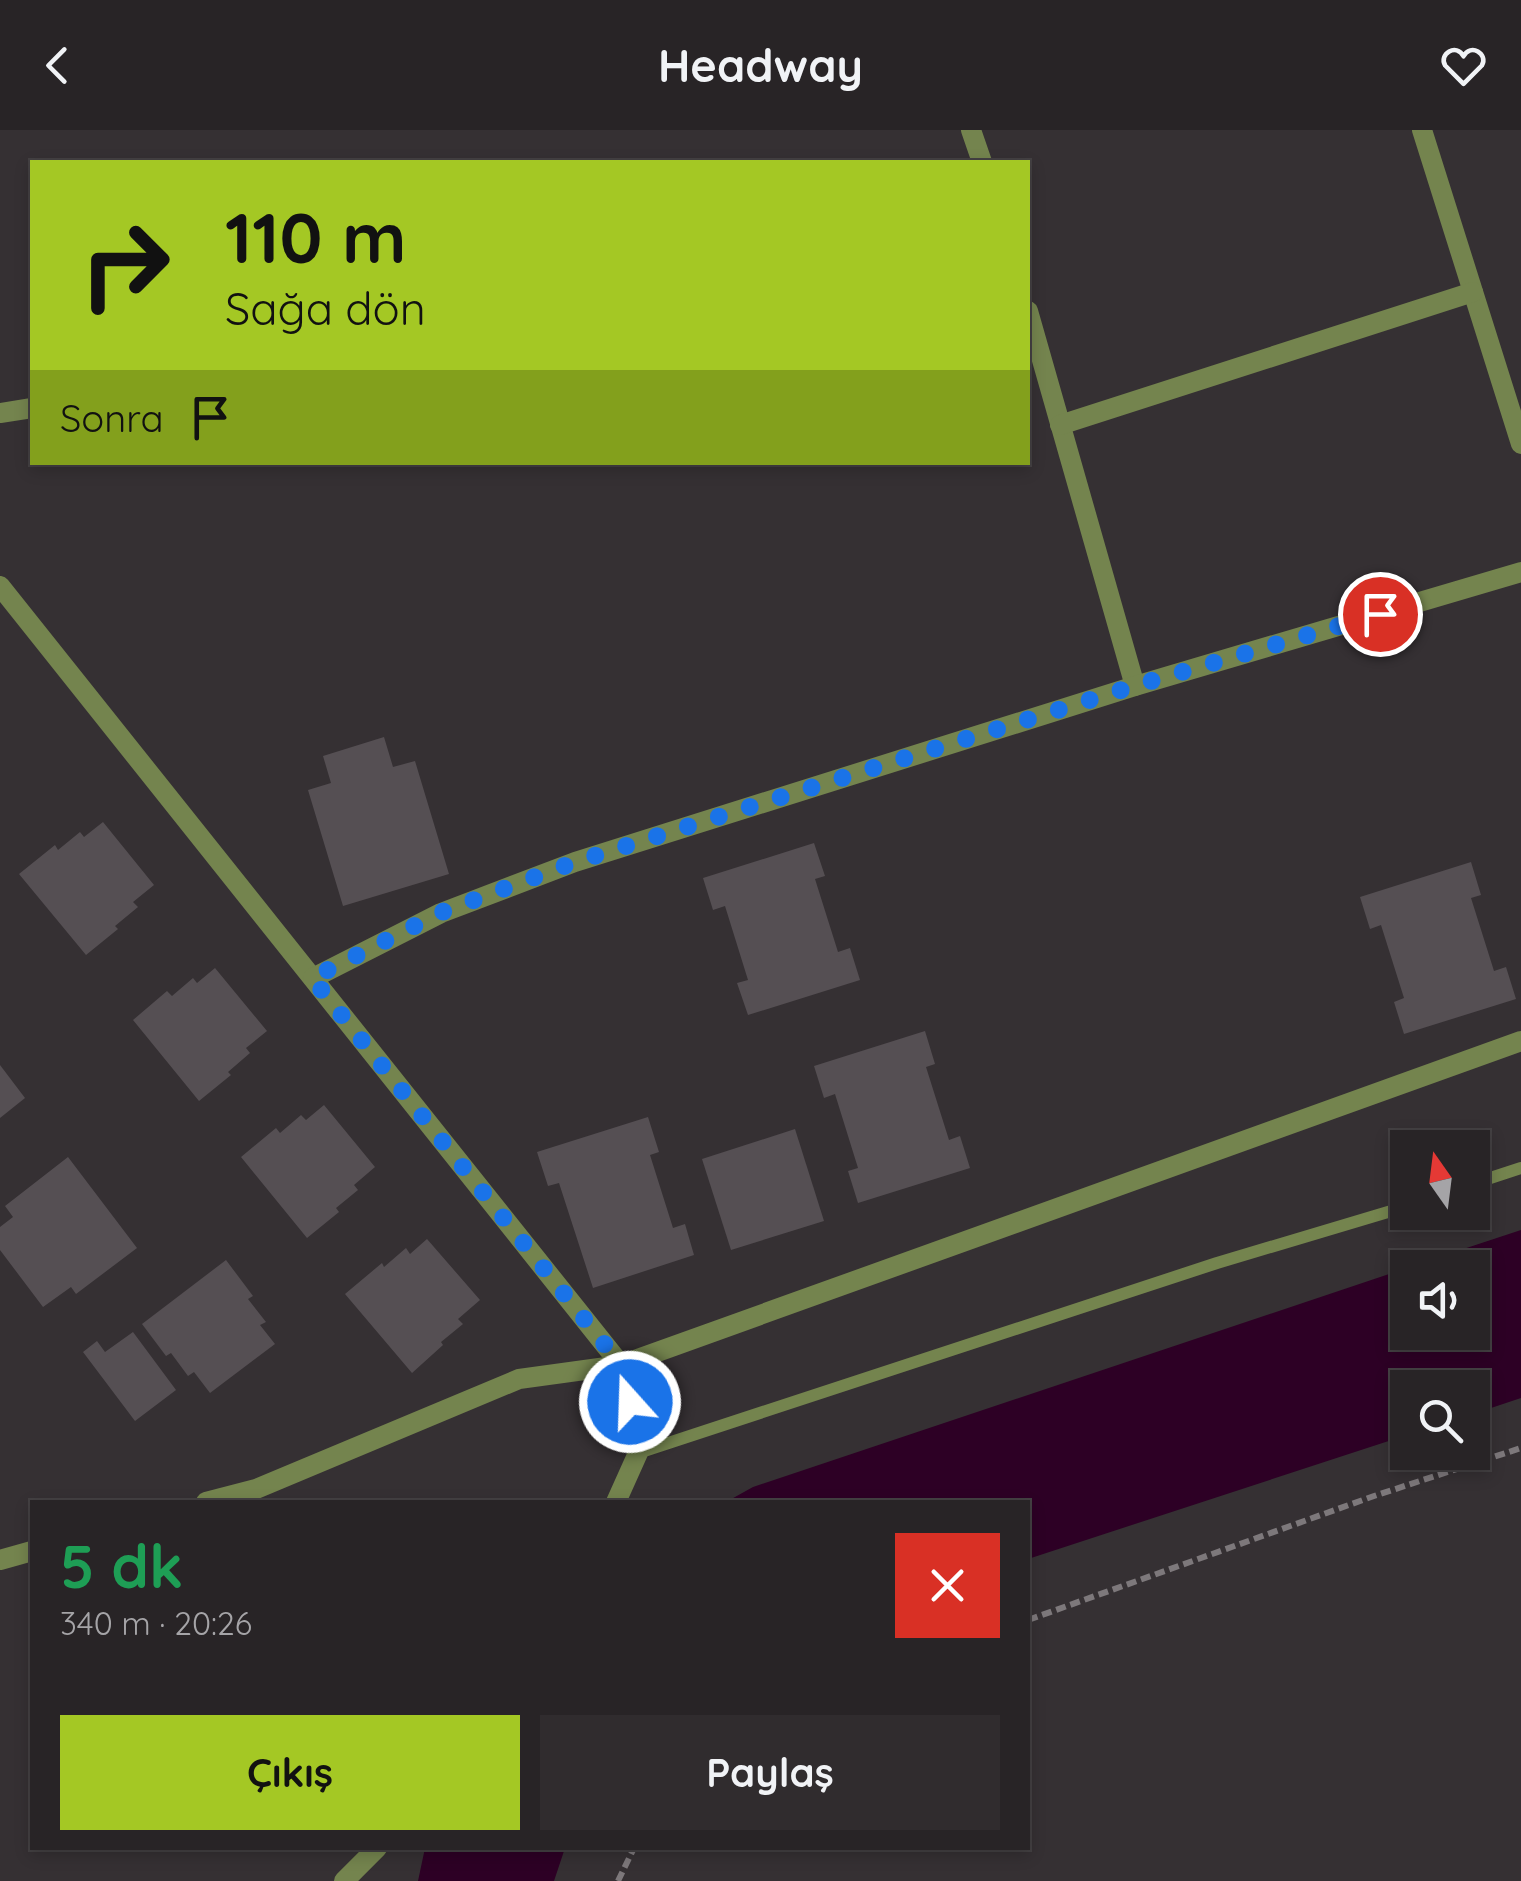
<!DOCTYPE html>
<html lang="tr">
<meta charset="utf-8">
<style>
body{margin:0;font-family:Quicksand,sans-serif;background:#302c2e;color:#f1f3f6;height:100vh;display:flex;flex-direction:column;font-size:38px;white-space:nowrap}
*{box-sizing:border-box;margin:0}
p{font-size:32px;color:#a5a4a7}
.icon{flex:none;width:55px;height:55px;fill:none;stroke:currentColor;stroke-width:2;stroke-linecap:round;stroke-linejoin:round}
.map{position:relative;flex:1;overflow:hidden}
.sheet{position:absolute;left:30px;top:1370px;width:1000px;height:350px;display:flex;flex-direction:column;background:#282426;border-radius:0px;box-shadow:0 5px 15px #0003,0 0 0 2px #444143}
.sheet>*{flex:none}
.top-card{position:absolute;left:30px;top:30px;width:1000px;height:305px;border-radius:0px;box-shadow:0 5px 15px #0003,0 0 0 2px #444143;background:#a4c824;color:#111;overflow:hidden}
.needle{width:65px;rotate:346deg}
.buttons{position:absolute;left:1390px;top:1000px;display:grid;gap:20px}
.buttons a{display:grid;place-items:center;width:100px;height:100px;border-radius:0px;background:#282426;box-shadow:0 5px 15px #0003,0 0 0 2px #444143;font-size:50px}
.pin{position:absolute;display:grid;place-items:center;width:85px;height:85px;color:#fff;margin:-42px;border:5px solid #fff;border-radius:50%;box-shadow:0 2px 10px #0007}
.me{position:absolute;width:110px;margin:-55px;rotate:340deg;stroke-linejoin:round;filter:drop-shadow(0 0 8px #0008)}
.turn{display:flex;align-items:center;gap:35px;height:210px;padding:0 30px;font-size:45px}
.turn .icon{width:130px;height:130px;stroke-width:2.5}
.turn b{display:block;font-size:70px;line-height:85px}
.then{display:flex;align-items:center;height:95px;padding:0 30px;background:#0003;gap:20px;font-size:38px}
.round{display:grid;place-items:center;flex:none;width:105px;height:105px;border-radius:0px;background:#302c2e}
.summary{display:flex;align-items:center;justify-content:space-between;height:170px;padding:0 30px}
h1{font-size:60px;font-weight:700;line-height:75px;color:#1e9e55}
.button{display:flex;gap:20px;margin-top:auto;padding:20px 30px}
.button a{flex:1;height:115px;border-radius:0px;background:#a4c824;color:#111;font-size:40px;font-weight:700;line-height:115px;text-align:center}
.button a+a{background:#302c2e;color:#f1f3f6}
header{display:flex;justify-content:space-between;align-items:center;height:130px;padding:0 30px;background:#282426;font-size:45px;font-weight:700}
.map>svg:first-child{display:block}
</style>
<header><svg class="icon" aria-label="back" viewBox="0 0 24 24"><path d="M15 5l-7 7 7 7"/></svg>Headway<svg class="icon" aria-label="heart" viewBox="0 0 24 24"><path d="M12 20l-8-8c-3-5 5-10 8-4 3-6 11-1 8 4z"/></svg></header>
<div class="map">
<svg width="1521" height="1751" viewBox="0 0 1521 1751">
<rect width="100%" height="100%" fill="#353033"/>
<g fill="#2d0025">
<polygon points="1521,1100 1521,1268 1473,1284 1472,1258 1408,1258 1407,1305 1028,1429 1028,1372 726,1372 753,1357 1407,1138 1408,1202 1472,1202 1472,1138 1409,1137"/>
<polygon points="425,1718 565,1718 554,1751 418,1751"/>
</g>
<g fill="#554f53">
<polygon points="384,607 393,637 415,631 449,744 343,776 308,660 331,653 323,626"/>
<polygon points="103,692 154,755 133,772 138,777 115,796 118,799 86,825 19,744 55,715 58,720 80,702 84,707"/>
<polygon points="814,713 825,746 815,749 838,822 850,818 860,850 748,885 737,853 748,850 725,776 713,780 703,748"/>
<polygon points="1471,732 1481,765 1471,768 1494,841 1506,837 1516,869 1404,904 1394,872 1404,868 1381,795 1370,799 1360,767"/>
<polygon points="215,838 267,901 246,918 250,923 228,942 231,945 199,971 133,890 167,861 172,866 193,848 197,853"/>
<polygon points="925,901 935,934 926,937 949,1010 960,1006 970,1038 858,1073 848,1041 858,1038 835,964 824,968 814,936"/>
<polygon points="0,935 25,968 0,988"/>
<polygon points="324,975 375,1037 354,1055 358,1060 336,1078 339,1082 307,1108 241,1027 276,998 280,1003 301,985 306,990"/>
<polygon points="648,987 659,1022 650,1025 673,1098 685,1094 694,1125 593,1158 559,1053 548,1056 537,1022"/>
<polygon points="795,999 824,1091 731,1120 702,1029"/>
<polygon points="68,1027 137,1118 76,1164 71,1157 43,1177 0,1120 0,1097 13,1087 5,1076"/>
<polygon points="427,1109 480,1170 458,1189 463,1194 441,1212 443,1215 412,1243 345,1164 382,1133 384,1137 406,1118 410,1124"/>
<polygon points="226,1130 253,1166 248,1169 266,1192 260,1195 275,1214 210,1263 194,1242 188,1246 171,1223 166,1226 142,1194"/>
<polygon points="133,1202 176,1260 135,1291 83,1222 97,1211 105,1222"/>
</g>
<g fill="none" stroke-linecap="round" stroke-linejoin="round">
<g stroke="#7d787b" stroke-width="6" stroke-dasharray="10 5" stroke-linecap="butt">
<polyline points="1028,1490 1374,1366 1521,1318"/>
<polyline points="618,1751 634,1718"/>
</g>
<g stroke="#74844e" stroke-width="12">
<polyline points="1472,1054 1521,1038"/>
<polyline points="638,1323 1217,1133 1408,1076"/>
</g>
<g stroke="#74844e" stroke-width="20">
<polyline points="971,0 982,32"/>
<polyline points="1422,0 1521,314"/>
<polyline points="1028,181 1135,556"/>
<polyline points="0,283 32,278"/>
<polyline points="1060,295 1473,162"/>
<polyline points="0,456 621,1235 638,1323 616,1372"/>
<polyline points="313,848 441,783 575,732 1135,556 1521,442"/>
<polyline points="206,1372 256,1359 519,1249 621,1235 1521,911"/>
<polyline points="0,1430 32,1421"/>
<polyline points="344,1751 377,1718"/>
</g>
</g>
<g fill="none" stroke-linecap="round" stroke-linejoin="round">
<polyline stroke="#1a73e8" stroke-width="18" stroke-dasharray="0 32.4" points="630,1272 621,1235 312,848 442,782 575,732 1134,556 1380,484"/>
</g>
</svg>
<div class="buttons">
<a><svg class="needle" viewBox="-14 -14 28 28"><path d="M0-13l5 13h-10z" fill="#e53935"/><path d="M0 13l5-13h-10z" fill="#a5a4a7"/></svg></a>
<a><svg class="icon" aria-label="sound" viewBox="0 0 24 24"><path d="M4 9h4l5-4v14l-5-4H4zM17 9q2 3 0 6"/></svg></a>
<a><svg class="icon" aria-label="search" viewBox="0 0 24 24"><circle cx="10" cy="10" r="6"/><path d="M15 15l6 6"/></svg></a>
</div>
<div class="pin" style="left:1380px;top:484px;background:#d93025"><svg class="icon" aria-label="arrive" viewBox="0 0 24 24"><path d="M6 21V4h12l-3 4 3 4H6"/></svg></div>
<svg class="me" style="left:630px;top:1272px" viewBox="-20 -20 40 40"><circle r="17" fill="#1a73e8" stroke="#fff" stroke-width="3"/><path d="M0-11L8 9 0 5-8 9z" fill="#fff"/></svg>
<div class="top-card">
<div class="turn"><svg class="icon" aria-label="right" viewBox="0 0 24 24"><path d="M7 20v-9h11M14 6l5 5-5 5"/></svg><div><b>110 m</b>Sağa dön</div></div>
<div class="then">Sonra<svg class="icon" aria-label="arrive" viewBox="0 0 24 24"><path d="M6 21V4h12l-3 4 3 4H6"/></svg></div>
</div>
<section class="sheet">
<div class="summary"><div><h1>5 dk</h1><p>340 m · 20:26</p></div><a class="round" style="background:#d93025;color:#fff"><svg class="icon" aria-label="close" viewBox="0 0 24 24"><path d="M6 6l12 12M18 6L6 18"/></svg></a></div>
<div class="button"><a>Çıkış</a><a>Paylaş</a></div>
</section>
</div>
